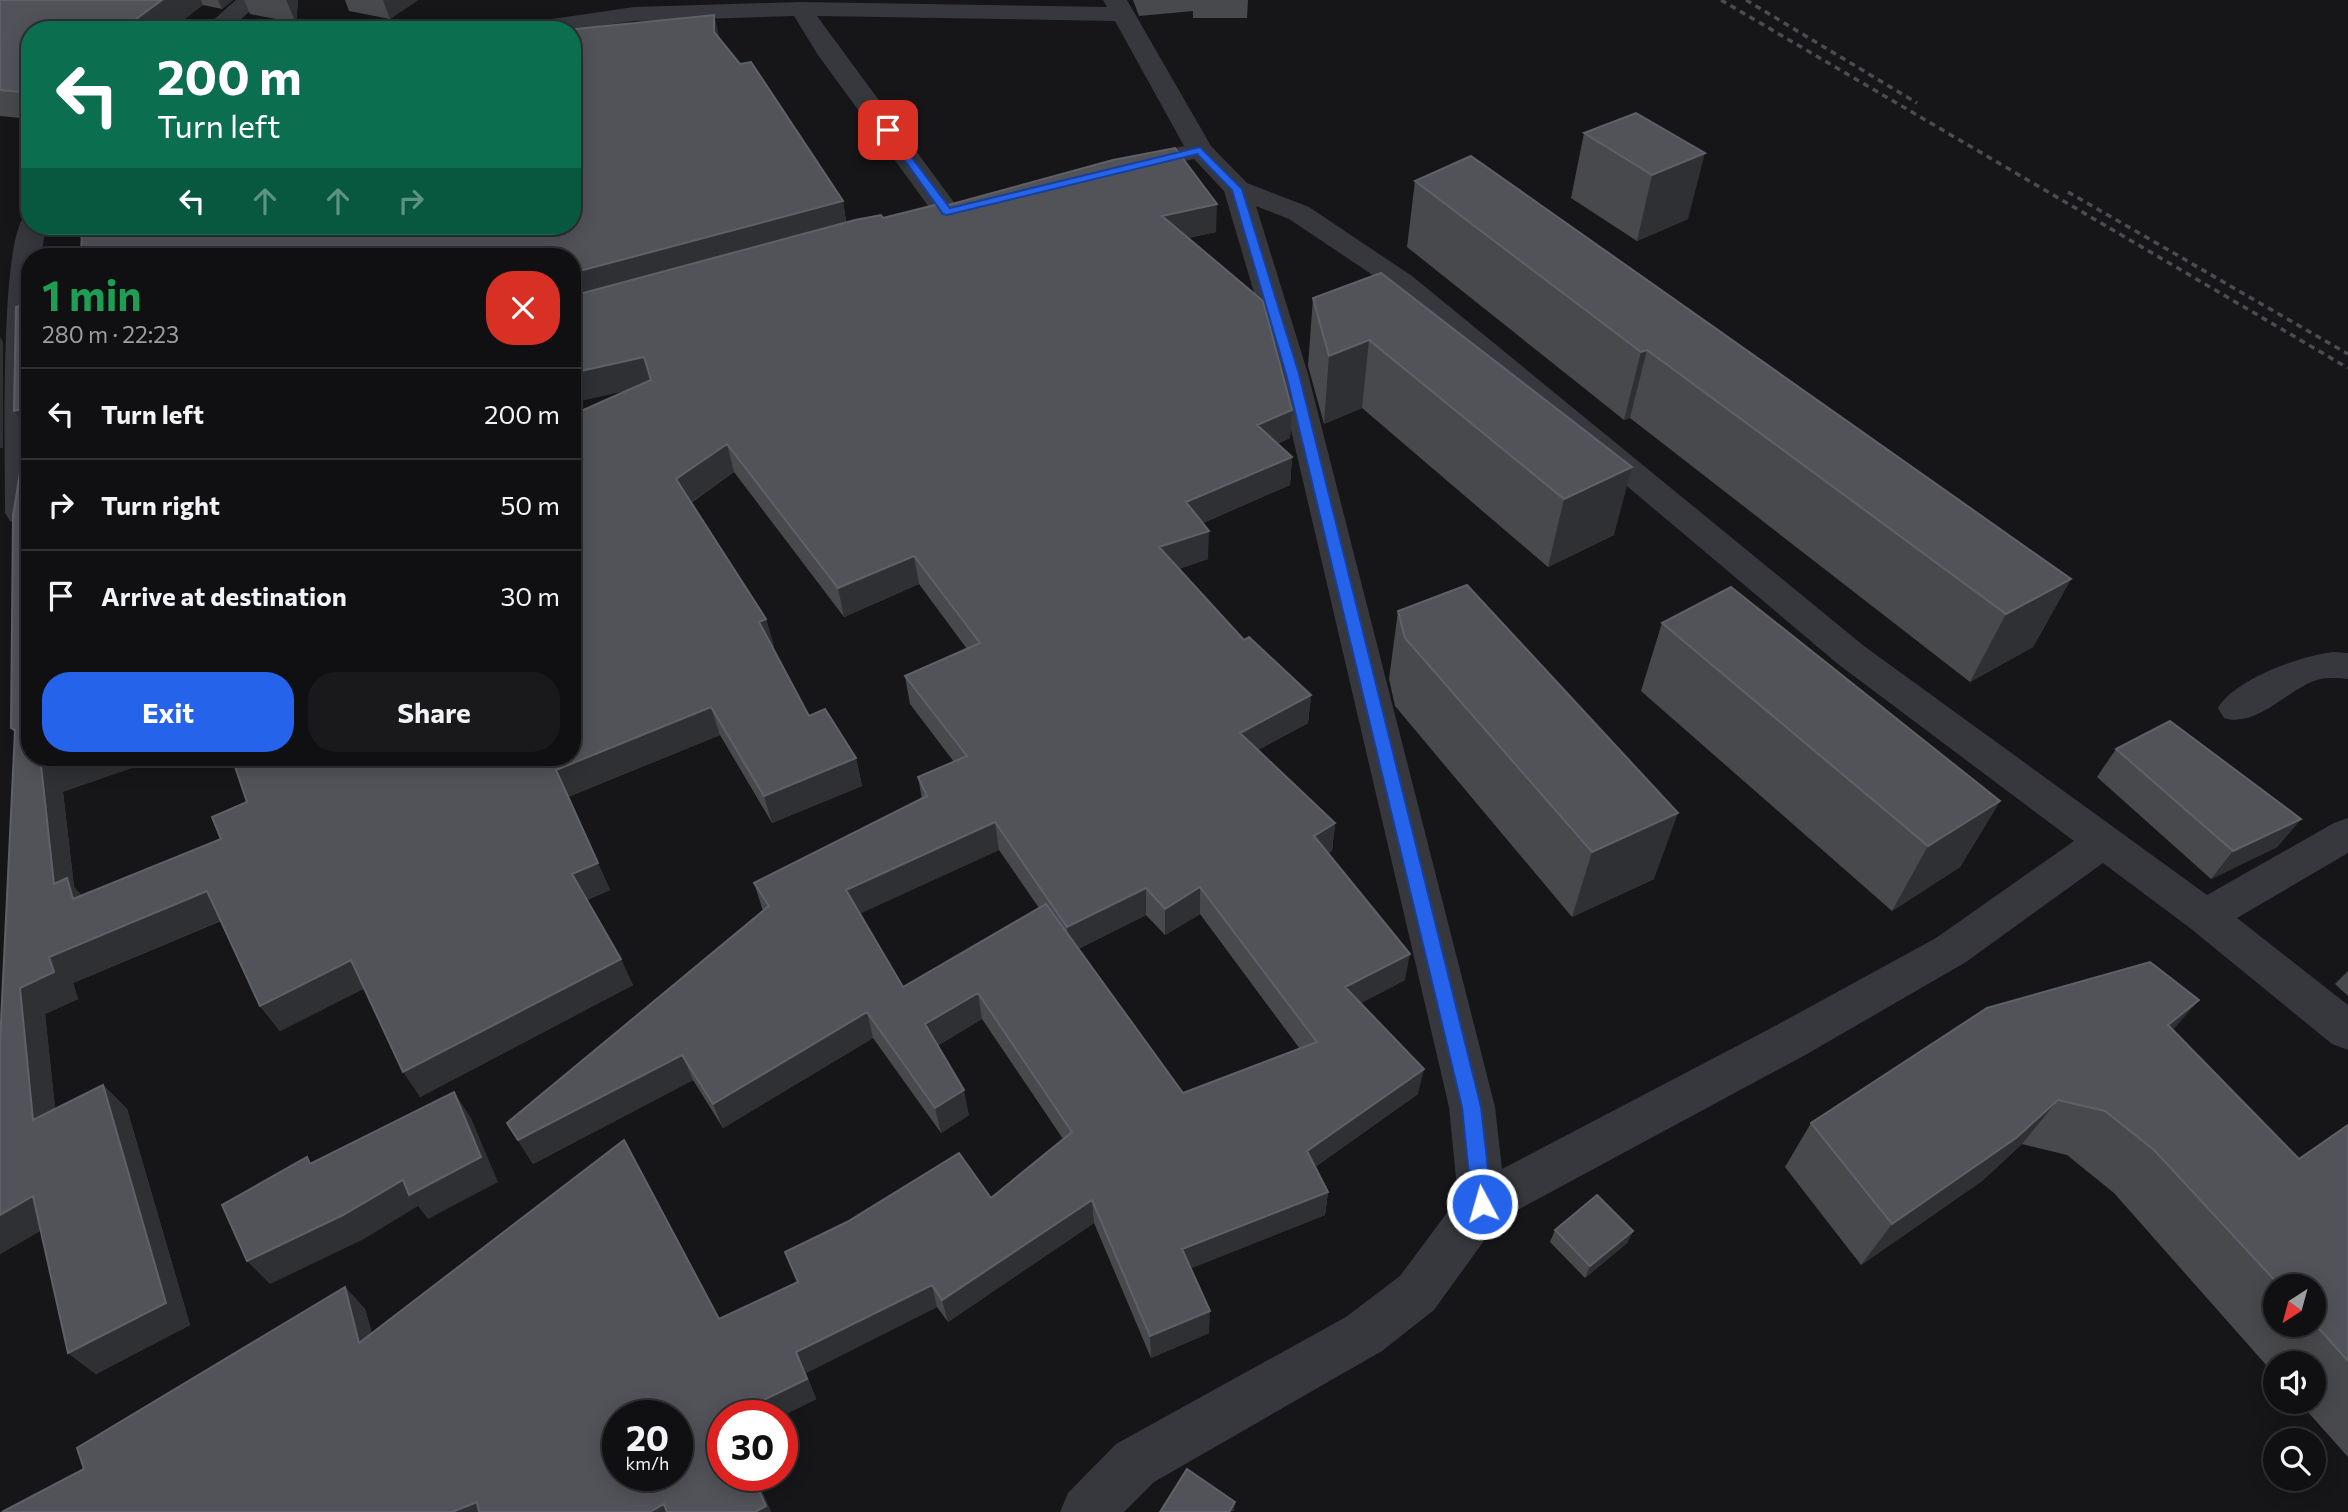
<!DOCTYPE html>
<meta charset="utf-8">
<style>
body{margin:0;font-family:Commissioner,sans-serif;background:#19191b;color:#f1f3f6;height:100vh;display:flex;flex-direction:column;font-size:26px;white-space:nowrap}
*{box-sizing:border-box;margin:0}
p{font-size:23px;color:#9c9d9f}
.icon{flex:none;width:38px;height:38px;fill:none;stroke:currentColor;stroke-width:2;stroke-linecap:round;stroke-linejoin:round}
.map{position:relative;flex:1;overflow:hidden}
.drawer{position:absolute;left:21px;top:248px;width:560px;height:518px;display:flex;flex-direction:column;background:#101012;border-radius:28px;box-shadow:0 4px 18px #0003,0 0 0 2px #303032}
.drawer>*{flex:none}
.banner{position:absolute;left:21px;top:21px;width:560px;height:214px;border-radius:28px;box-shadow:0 4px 18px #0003,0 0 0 2px #303032;background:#0b6e4f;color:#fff;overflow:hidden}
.needle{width:46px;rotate:216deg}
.buttons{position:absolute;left:2263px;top:1274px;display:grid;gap:14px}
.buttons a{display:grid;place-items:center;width:63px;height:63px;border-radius:50%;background:#101012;box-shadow:0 4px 18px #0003,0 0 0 2px #303032;font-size:35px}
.speed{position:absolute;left:602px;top:1400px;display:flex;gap:14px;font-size:35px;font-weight:700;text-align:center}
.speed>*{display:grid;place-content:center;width:91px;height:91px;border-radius:50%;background:#101012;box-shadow:0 4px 18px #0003,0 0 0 2px #303032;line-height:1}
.speed small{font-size:18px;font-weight:400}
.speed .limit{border:10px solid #d22;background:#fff;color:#111}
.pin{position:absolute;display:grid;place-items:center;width:60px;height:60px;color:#fff;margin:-30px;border-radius:14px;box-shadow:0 4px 10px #0006}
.me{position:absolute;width:77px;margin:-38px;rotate:354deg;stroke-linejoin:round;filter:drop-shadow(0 0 5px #0008)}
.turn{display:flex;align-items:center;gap:24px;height:147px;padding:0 21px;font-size:32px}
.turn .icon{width:91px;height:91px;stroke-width:2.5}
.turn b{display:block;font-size:49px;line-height:60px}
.lanes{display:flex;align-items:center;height:66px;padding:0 21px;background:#0003;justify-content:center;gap:35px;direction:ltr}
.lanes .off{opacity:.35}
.round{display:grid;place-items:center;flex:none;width:74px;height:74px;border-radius:28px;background:#19191b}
.overview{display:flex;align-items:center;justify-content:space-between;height:119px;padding:0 21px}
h1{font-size:42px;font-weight:700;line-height:52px;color:#1e9e55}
.button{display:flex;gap:14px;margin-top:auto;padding:14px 21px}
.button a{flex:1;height:80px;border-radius:28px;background:#2563eb;color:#fff;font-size:28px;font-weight:700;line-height:80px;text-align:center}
.button a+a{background:#19191b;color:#f1f3f6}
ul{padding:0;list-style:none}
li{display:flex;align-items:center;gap:21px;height:91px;padding:0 21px;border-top:2px solid #303032}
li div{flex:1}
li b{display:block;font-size:26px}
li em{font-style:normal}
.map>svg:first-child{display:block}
</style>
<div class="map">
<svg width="2348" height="1512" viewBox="0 0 2348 1512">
<rect width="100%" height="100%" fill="#161618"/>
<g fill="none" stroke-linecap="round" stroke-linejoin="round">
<g fill="#37383d" fill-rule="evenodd">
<path d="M1103 0H1127L1211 146 1247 183 1309 207 1412 276 1864 646 2207 895 2334 823 2348 818V853L2237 918 2348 1005V1050L2332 1044 2190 928 2103 863 1966 962 1807 1054 1499 1220 1434 1310 1382 1351 1154 1482 1124 1512H1060L1068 1493 1116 1444 1346 1317 1400 1276 1458 1198 1449 1107 1278 374 1224 191 1194 159 1128 174 1119 172 1115 166 1119 160 1184 146 1115 21 817 16 961 212 957 218H937L818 55 794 16 634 21 572 30H513L517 25 525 23 634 7 801 2 1107 7ZM1256 206 1289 219 1392 288 1838 664 2074 841 1936 938 1775 1026 1502 1169 1495 1107 1308 374Z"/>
<path d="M2333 652 2348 653V679C2337 678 2325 677 2314 681 2285 692 2256 728 2224 718L2218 708C2235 679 2300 656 2333 652Z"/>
</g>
<g fill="#37383d" fill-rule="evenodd">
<polygon points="236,0 262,0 229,30 202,30"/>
<path d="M30 218V226H46L41 257H30V522L22 524 10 521 5 513C5 459 0 257 22 220Z"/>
</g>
<g stroke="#4a4c52" stroke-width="3.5" stroke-dasharray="6 5" stroke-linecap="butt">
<polyline points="1721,0 2348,368"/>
<polyline points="1746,0 1917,103"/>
<polyline points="2068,192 2348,354"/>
</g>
</g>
<g fill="#47494d" fill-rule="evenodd">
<polygon points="0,0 233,0 222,9 203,5 30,30 30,119 0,116"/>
<polygon points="244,0 298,0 296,23 250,14"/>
<polygon points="345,0 418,0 390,19 349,11"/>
<polygon points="1133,0 1248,0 1247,18 1193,18 1193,11 1139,16"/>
<path d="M714 15 719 38 843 201 846 222 883 218 941 207 1216 232 1188 238 1292 410 1290 438 1277 444 1292 457 1290 485 1203 523 1208 559 1178 569 1244 640 1311 695 1308 723 1258 750 1335 823 1332 851 1328 853 1405 980 1361 1003 1418 1094 1315 1167 1328 1192 1325 1215 1191 1268 1209 1333 1151 1358 1094 1223 948 1322 937 1307 806 1373 816 1399 782 1416H723L755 1475 771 1512H2L84 1469 345 1287 365 1309 372 1334 719 1319 991 1198 1063 1139 982 1019 938 1045 969 1115 941 1133 873 1038 723 1128 693 1080 533 1164 507 1123 763 911 754 883 922 799 918 777 954 762 910 704 905 676 967 649 919 584 844 617 734 472 691 503 766 619 774 647 772 648 809 716 856 758 862 786 772 823 720 735 568 797 610 890 587 900 633 985 420 1097 365 988 280 1031 260 1006 221 921 73 983 78 999 45 1014 55 1109 103 1085 127 1109 190 1325 96 1374 68 1353 41 1230 0 1254 15 733 11 728 27 430 16 307 63 792 74 887 82 896 221 839 247 802 627 391 572 226ZM999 850 1039 908 903 987 860 913ZM1200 914 1300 1049 1183 1093 1078 949 1146 915 1165 935Z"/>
<polygon points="1636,113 1688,219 1637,241 1571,198 1584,133"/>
<polygon points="1415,181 2071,579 2033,647 1970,682 1630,418 1624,420 1407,247"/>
<polygon points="1381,273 1614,535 1548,567 1362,408 1324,424 1308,366 1313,298"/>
<polygon points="1398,611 1654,879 1572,917 1395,706 1389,679"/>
<polygon points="1662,623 2000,801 1960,867 1892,911 1641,691"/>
<polygon points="2116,749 2301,819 2277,847 2211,879 2097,777"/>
<polygon points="2348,971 2348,996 2335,984"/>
<path d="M2173 1030 2299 1159 2348 1125V1457L2299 1402H2314V1363H2275V1375L2114 1193 2067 1155 2022 1144 1982 1181 1861 1265 1785 1167 1811 1123ZM2275 1286H2314V1325H2275Z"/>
<polygon points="1555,1230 1633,1231 1627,1243 1585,1278 1550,1242"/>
</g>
<g fill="#2f3033">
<polygon points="162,0 201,0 203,5 171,30 121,30"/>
<polygon points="218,0 233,0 222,9"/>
<polygon points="286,0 298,0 296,23"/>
<polygon points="383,0 418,0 390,19"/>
<polygon points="714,15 720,41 714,32"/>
<polygon points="1705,153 1688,219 1637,241 1652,175"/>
<polygon points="843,201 847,228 572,303 572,273"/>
<polygon points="1217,204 1216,232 1162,243 1162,216"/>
<polygon points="0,337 3,342 3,448 0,448"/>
<polygon points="1369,340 1362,408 1324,424 1329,356"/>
<polygon points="1647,350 1630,418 1624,420 1641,352"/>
<polygon points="644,357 652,385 572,403 572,373"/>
<polygon points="30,407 30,435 14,411"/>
<polygon points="1292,410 1290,438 1255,453 1257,425"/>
<polygon points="727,444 734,472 684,507 676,479"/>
<polygon points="1292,457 1290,485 1186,530 1186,502"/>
<polygon points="1632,467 1614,535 1548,567 1564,499"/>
<polygon points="1209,531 1208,559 1159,576 1159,547"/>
<polygon points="914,556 919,584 844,617 838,588"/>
<polygon points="2071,579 2033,647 1970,682 2006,614"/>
<polygon points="766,619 774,647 766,651 759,622"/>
<polygon points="1311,695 1308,723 1239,760 1240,733"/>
<polygon points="711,707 720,735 568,797 556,770"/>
<polygon points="62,758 161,758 63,792 74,887 89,905 76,903 54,884 41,765"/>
<polygon points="856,758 862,786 772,823 764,796"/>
<polygon points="2000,801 1960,867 1892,911 1928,846"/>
<polygon points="1678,813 1654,879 1572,917 1592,852"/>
<polygon points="2301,819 2277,847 2211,879 2233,851"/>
<polygon points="995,822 999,850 853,917 846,890"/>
<polygon points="1335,823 1332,851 1311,863 1314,836"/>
<polygon points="598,863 610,890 584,901 572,874"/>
<polygon points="1200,887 1200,914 1165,935 1165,909"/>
<polygon points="1146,888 1146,915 1069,953 1067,927"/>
<polygon points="207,891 227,918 73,983 78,999 45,1014 59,1144 33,1120 20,988 49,957"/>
<polygon points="1410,954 1405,980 1342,1013 1345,987"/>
<polygon points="621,959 633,985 420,1097 403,1072"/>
<polygon points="351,960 369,986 280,1031 260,1006"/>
<polygon points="978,993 982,1019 931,1050 925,1024"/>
<polygon points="2199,1000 2159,1046 2168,1025"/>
<polygon points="867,1012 873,1038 723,1128 713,1104"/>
<polygon points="682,1055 693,1080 533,1164 518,1140"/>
<polygon points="1424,1069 1418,1094 1304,1175 1307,1151"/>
<polygon points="103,1085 127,1109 190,1325 96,1374 68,1353"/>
<polygon points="964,1090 969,1115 941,1133 935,1108"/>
<polygon points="454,1092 471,1118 498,1182 428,1219 418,1206 364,1239 270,1284 247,1261"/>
<polygon points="2058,1100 2022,1144 1982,1181 1861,1265 1892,1224"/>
<polygon points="1328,1192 1325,1215 1182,1272 1182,1249"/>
<polygon points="33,1196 60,1220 0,1254 0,1215"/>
<polygon points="1092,1200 1094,1223 948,1322 942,1300"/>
<polygon points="1633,1231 1627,1243 1585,1278 1590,1266"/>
<polygon points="932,1285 937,1307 806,1373 816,1399 782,1416 731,1416 796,1352"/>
<polygon points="345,1287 365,1309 380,1364 359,1343"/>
<polygon points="1210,1311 1209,1333 1151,1358 1150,1336"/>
<polygon points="752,1475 755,1475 771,1512 755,1512"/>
<polygon points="477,1502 487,1512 452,1512"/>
<polygon points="1235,1502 1234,1511 1229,1512"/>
<polygon points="664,1504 670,1512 650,1512"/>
</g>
<g fill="#525359" stroke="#5f6168" stroke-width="2" fill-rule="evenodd">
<polygon points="0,0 162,0 121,30 30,30 30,93 0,90"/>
<polygon points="714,15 714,32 740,64 751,62 843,201 572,273 572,257 81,257 82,226 572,226 572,40 575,40 576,29"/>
<polygon points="1636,113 1705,153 1652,175 1584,133"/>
<path d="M1175 148 1217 204 1162 216 1263 301 1292 410 1257 425 1292 457 1186 502 1209 531 1159 547 1244 640 1249 637 1311 695 1240 733 1335 823 1314 836 1410 954 1345 987 1424 1069 1307 1151 1328 1192 1182 1249 1210 1311 1150 1336 1092 1200 942 1300 932 1285 796 1352 807 1379 731 1416H723V1475H752L766 1506 755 1512H667L664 1504 650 1512H479L477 1502 452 1512H2L84 1469 77 1448 345 1287 359 1343 624 1140 719 1319 798 1282 785 1252 847 1222 959 1153 991 1198 1072 1132 978 993 925 1024 964 1090 935 1108 867 1012 713 1104 682 1055 518 1140 507 1123 769 906 754 883 927 796 918 777 967 756 905 676 980 643 914 556 838 588 727 444 676 479 766 619 759 622 809 716 825 709 856 758 764 796 711 707 556 770 598 863 572 874 621 959 403 1072 351 960 260 1006 207 891 49 957 54 972 20 988 33 1120 103 1085 166 1303 68 1353 33 1196 0 1215V1043L15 730 11 728 13 516 30 411V758H62L41 765 54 884 67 878 73 899 221 839 212 817 247 802 232 758H572V415L651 380 644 357 572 373V296L855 220 881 215 883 218 939 204 941 207 1113 160ZM995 822 1067 927 1146 888 1165 909 1200 887 1317 1042 1183 1093 1046 904 903 987 846 890ZM618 1416H677V1475H618Z"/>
<polygon points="1471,156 2071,579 2006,614 1647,350 1641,352 1415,181"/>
<polygon points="1381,273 1632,467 1564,499 1369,340 1329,356 1313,298"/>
<polygon points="30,304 30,407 14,411 16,307"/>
<polygon points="1467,585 1678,813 1592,852 1405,638 1398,611"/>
<polygon points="1731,587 2000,801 1928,846 1662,623"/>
<polygon points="2170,721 2301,819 2233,851 2116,749"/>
<polygon points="2150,962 2199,1000 2168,1025 2299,1159 2348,1125 2348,1361 2314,1323 2314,1286 2280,1286 2154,1150 2105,1111 2058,1100 2016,1138 1892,1224 1811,1123 1987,1008"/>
<polygon points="454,1092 481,1157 409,1195 403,1180 343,1215 247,1261 222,1205 307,1157 310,1164"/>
<polygon points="1597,1195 1633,1231 1590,1266 1555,1230"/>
<polygon points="1187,1469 1235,1502 1229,1512 1160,1512"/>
</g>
<polygon fill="#2563eb" stroke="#184099" stroke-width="2" points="888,126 950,208 1200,147 1242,189 1299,374 1481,1107 1492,1204 1489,1210 1482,1213 1475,1210 1472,1204 1462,1107 1286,374 1232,190 1197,154 947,215 943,214 883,130"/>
</svg>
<div class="buttons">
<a><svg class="needle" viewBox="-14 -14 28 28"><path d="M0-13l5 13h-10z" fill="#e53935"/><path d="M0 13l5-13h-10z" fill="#9c9d9f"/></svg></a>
<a><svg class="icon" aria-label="sound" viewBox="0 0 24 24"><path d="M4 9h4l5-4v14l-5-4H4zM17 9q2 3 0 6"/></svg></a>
<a><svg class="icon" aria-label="search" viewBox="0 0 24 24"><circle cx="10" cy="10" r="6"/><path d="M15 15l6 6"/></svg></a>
</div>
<div class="speed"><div>20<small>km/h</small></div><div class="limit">30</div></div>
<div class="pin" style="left:888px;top:130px;background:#d93025"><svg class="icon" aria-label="arrive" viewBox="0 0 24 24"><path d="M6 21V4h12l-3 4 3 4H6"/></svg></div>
<svg class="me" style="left:1482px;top:1204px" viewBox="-20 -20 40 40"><circle r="17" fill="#2563eb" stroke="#fff" stroke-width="3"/><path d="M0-11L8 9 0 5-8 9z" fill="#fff"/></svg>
<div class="banner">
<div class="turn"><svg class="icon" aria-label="left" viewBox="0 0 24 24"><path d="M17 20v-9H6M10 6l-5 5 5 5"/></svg><div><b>200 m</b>Turn left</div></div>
<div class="lanes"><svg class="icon" aria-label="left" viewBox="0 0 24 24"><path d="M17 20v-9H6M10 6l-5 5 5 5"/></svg><svg class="icon off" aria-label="ahead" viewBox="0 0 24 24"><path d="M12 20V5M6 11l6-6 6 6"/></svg><svg class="icon off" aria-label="ahead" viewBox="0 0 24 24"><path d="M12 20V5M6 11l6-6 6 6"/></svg><svg class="icon off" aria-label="right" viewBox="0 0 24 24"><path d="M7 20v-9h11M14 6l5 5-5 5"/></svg></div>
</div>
<section class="drawer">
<div class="overview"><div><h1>1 min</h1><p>280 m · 22:23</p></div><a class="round" style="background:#d93025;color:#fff"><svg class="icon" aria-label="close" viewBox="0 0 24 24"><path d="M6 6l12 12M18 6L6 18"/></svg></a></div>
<ul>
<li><svg class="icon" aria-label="left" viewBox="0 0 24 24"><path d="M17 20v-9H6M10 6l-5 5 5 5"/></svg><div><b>Turn left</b></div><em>200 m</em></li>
<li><svg class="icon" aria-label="right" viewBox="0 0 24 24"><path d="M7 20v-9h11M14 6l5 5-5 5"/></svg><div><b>Turn right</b></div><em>50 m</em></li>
<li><svg class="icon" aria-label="arrive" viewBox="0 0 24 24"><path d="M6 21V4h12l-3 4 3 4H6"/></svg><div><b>Arrive at destination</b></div><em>30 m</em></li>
</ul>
<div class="button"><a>Exit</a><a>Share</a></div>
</section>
</div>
